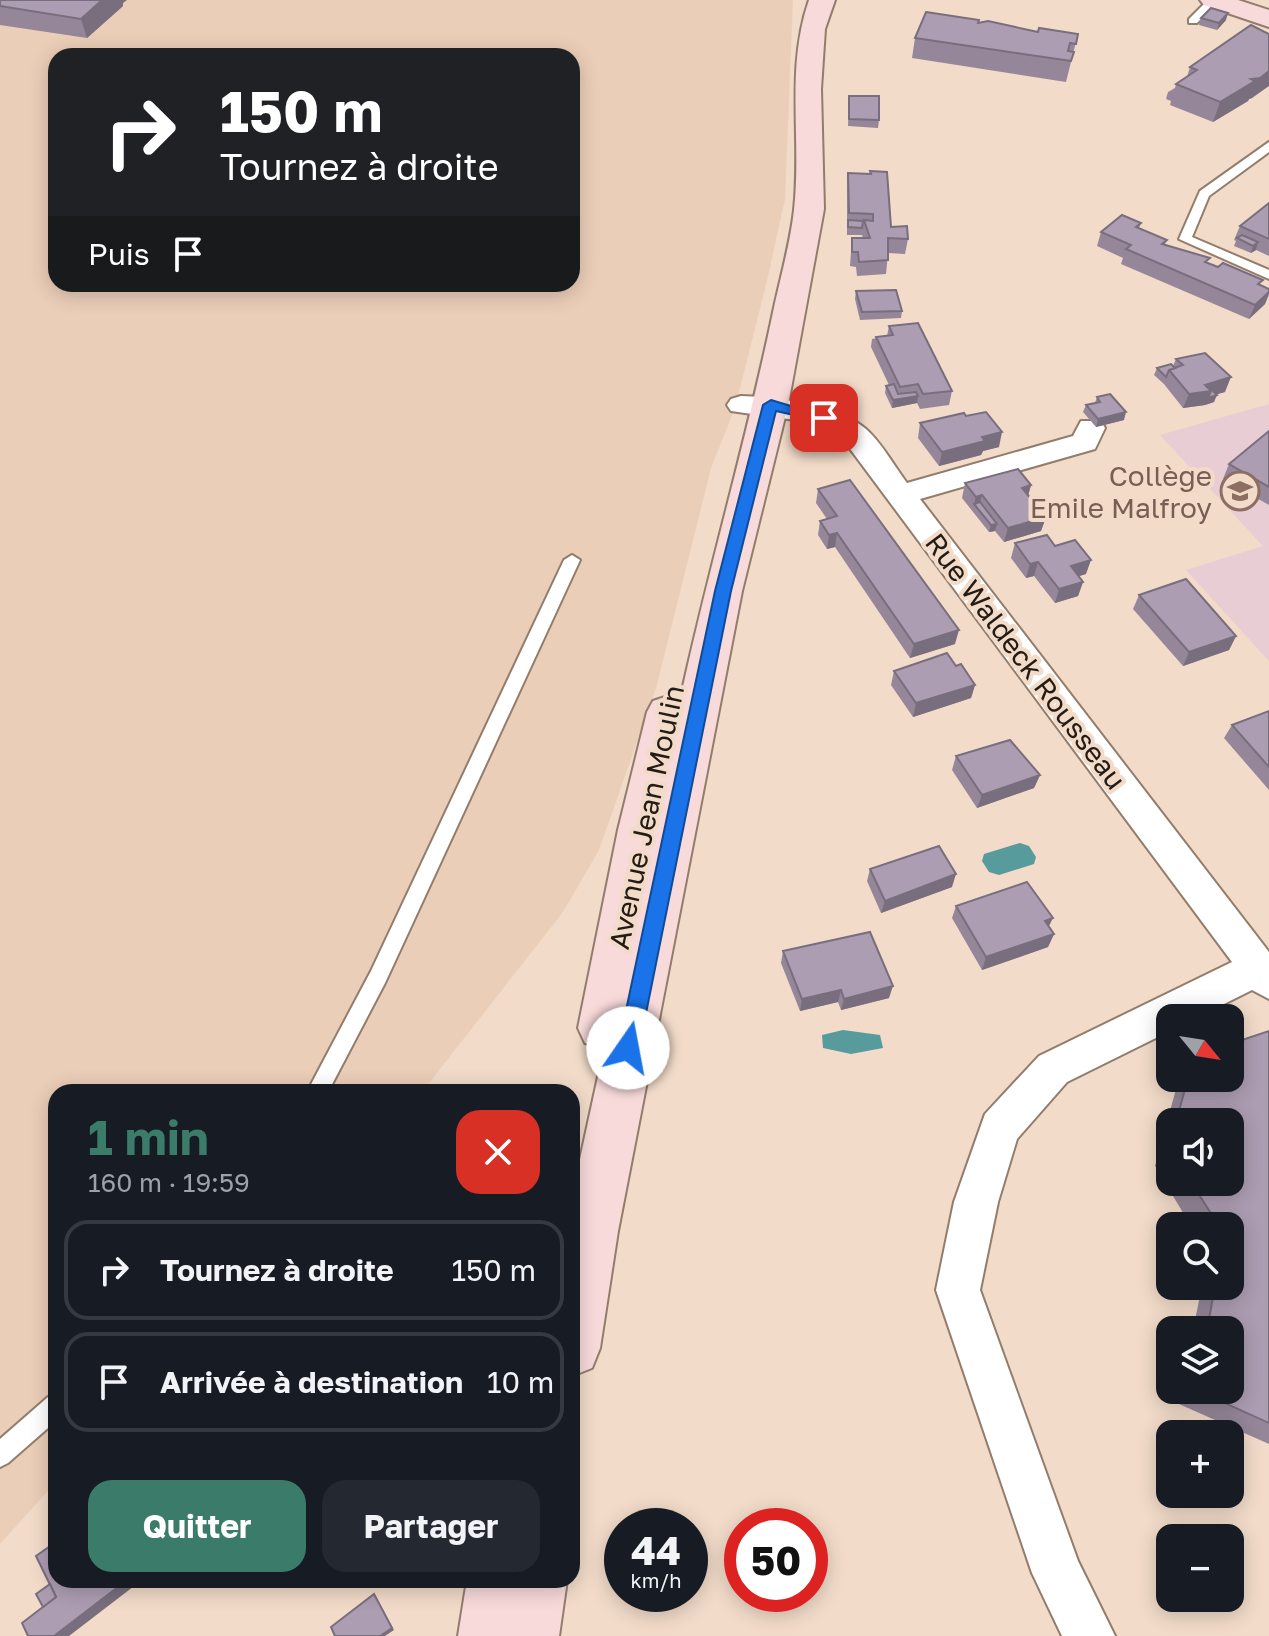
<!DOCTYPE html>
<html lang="fr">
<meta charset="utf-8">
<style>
body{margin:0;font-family:"Golos Text",sans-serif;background:#242831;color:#f1f3f6;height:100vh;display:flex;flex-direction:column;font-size:30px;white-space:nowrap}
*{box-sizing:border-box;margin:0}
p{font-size:26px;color:#9ea1a6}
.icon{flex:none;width:44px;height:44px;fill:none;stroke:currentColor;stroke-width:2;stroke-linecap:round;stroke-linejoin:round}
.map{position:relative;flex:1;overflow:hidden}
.details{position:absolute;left:48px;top:1084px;width:532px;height:504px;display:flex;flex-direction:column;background:#171b24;border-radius:24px;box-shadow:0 4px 20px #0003}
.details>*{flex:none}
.hud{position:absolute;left:48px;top:48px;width:532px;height:244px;border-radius:24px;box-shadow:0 4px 20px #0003;background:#202124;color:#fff;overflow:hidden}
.needle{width:52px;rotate:120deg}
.buttons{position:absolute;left:1156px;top:1004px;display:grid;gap:16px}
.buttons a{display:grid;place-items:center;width:88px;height:88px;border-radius:16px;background:#171b24;box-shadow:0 4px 20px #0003;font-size:40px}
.speed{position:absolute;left:604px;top:1508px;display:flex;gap:16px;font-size:40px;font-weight:700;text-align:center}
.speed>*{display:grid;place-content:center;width:104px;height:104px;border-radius:50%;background:#171b24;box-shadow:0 4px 20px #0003;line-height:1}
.speed small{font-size:20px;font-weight:400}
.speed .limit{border:12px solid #d22;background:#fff;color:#111}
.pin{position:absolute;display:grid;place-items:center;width:68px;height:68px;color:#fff;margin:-34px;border-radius:16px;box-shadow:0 4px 12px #0006}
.me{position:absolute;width:88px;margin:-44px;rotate:12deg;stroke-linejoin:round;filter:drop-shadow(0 0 6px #0008)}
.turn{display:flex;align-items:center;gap:28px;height:168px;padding:0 40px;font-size:36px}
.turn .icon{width:104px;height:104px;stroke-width:2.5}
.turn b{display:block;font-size:56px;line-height:68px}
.then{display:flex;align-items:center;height:76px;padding:0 40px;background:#0003;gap:16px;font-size:30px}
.round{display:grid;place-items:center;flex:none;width:84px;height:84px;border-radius:24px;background:#242831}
.headline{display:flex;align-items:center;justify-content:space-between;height:136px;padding:0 40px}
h1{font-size:48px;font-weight:700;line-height:60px;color:#3b7b69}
.action{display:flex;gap:16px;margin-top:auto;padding:16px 40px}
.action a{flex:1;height:92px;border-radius:24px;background:#3b7b69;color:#fff;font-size:32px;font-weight:700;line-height:92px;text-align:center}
.action a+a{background:#242831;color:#f1f3f6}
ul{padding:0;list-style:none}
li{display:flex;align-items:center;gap:24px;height:100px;margin:0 16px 12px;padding:0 24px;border:4px solid #363941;border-radius:24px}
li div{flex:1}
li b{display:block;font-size:30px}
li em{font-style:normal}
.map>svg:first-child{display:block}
</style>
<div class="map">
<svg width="1269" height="1636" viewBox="0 0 1269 1636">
<rect width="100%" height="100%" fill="#f2dbc9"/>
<path fill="#ebceb8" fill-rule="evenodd" d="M0 0H793L785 199 766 285 735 408 711 468 656 688 599 850 563 912 422 1092H56V1482L0 1544ZM56 56H572V284H56Z"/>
<polygon fill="#e8ced4" points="1269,404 1269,661 1186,570 1263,546 1160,435"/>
<g fill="#579b9d">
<polygon points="1020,843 1029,846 1036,857 1034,864 999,875 989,872 982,861 984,854"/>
<polygon points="843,1030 880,1035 883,1048 851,1054 823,1048 822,1035"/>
</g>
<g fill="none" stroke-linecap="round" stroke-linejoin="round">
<defs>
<g id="lane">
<polygon points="1208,0 1219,0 1197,23 1189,23 1189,19"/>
<polygon points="1269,142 1269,152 1209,196 1192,237 1269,270 1269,279 1179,239 1200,191"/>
<polygon points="572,555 580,560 385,983 328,1092 307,1092 371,971 564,560"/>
<polygon points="56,1393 56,1421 8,1463 0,1467 0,1439 48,1397"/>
</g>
<path id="street" d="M741 396C776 397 838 405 866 429 882 443 894 466 907 483L1073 436 1081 421H1101L1105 428 1095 449 920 499 1269 952V999L1252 990 1196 1018H1170V1031L1067 1082 1017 1139 998 1202 980 1290 1078 1561 1115 1636H1062L1032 1573 936 1290 954 1202 985 1114 1039 1056 1232 962 845 442 795 420 731 411 727 405 731 399Z"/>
<g id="secondary">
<path d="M809 0H835L825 29 821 89 824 209 788 405 742 591 618 1231 600 1348 592 1368 572 1376V1196L604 1049 585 1043 578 1028 618 830 647 712 653 701 668 696 680 700C708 571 745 446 772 317 779 282 790 246 794 210 802 139 785 69 809 0Z"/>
<polygon points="1200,0 1238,0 1269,10 1269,27 1204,5"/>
<polygon points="467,1580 567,1580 559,1636 458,1636"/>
</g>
</defs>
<use href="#lane" stroke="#927d6c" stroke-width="4"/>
<use href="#street" stroke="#927d6c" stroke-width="4"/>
<use href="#secondary" stroke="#927d6c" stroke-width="4"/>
<use href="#lane" fill="#fff" fill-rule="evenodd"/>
<use href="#street" fill="#fff" fill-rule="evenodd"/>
<use href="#secondary" fill="#f8dada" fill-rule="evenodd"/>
</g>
<g fill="#958799" fill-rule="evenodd">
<polygon points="0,0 123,3 123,6 87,38 0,25"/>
<polygon points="1201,18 1226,20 1217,30 1199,25"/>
<polygon points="979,23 1038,32 1078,34 1066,82 912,58 915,38"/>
<polygon points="1251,25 1252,98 1249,99 1248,101 1213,122 1170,105 1171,101 1166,99 1168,92 1175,88 1176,84 1187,77 1190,67"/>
<polygon points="849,96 879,120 878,128 848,126"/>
<polygon points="870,171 891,227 908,239 905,254 888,253 886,274 857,276 856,267 850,266 852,238 863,238 862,235 847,235 847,174 870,174"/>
<polygon points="1269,203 1269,256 1256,250 1251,253 1234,246 1236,241 1234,240 1240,226"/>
<polygon points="1141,223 1139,228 1167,240 1165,244 1269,289 1269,295 1265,304 1249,319 1121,264 1123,258 1097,246 1101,232"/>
<polygon points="856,291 902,311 901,318 860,320 855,299"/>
<polygon points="889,326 952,391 949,405 920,409 917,403 892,408 885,393 886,386 889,385 871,347 872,339 887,336"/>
<polygon points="1176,359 1225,392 1216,394 1214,402 1205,405 1183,408 1164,384 1154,375 1157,368 1173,366"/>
<polygon points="1097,397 1124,420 1096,427 1083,412 1086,405 1095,403"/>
<polygon points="966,416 999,447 983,451 981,455 939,466 918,438 920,423"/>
<polygon points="1269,431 1269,505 1223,479 1229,464"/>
<polygon points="965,483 1031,485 1028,496 1046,517 1041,531 1004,542 995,531 989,532 962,498"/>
<polygon points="818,489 955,644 910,658 835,547 827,549 818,535 820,521 827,519 816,503"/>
<polygon points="1015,543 1055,546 1086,574 1079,576 1083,582 1078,596 1055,603 1034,576 1026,578 1011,558"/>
<polygon points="1139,595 1236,636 1229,650 1183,666 1133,609"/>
<polygon points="956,666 975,685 971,698 913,717 891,685 894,671"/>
<polygon points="1269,711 1269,790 1224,738 1232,725"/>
<polygon points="956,756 1040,775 1034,788 977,808 952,770"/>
<polygon points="870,869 952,887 881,913 867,881"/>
<polygon points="956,906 1049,927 1054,934 1048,947 982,970 952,918"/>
<polygon points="783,951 889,998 841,1010 838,1002 800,1011 781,963"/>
<path d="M1269 1031V1444L1179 1404 1181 1390H1230V1330H1193L1202 1286H1230V1226H1191L1155 1166 1179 1078H1230ZM1170 1122H1230V1182H1170Z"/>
</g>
<g fill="#796e7d">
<polygon points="102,0 127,0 123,3 123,6 87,38 81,19"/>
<polygon points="1228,13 1226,20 1217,30 1219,23"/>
<polygon points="1269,71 1269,86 1252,98 1249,99 1248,101 1213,122 1220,102 1251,79"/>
<polygon points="1258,242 1256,250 1251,253 1253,246"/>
<polygon points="1269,292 1265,304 1249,319 1255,305"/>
<polygon points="1231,377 1225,392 1208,397 1217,395 1214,402 1205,405 1183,408 1189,394 1205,385"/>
<polygon points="918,396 917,403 892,408 893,400"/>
<polygon points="1126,412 1124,420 1096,427 1098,419"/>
<polygon points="1002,432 999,447 983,451 981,455 939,466 942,452 982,437"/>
<polygon points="1031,485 1027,499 1022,488"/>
<polygon points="982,495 978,509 974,504 976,497"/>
<polygon points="1046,517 1041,531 1004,542 1008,528"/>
<polygon points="997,524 995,531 989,532 991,525"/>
<polygon points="837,533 835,547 827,549 829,535"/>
<polygon points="1091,560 1086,574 1066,580 1071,566"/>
<polygon points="1038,562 1034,576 1026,578 1030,564"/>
<polygon points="1083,582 1078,596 1055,603 1059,589"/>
<polygon points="959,630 955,644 910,658 914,644"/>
<polygon points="1236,636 1229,650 1183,666 1189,652"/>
<polygon points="975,685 971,698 913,717 916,703"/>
<polygon points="1040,775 1034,788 977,808 982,795"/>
<polygon points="956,874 952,887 881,913 885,901"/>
<polygon points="1053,918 1047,930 1045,921"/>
<polygon points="1054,934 1048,947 982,970 986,957"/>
<polygon points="893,986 889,998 841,1010 844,999"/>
<polygon points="841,990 838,1002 800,1011 802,999"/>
<polygon points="127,1580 142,1580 69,1636 54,1636"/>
<polygon points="374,1594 394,1630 385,1636 380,1636"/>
</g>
<g fill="#ad9db2" stroke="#796e7d" stroke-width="2">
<polygon points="0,0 102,0 81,19 0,6"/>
<polygon points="1211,8 1228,13 1219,23 1201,18"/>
<polygon points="926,12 979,20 978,23 988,21 1038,32 1039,28 1078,34 1076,44 1070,43 1068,51 1074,52 1071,61 915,38"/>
<polygon points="1251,25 1269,34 1269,71 1260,78 1251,79 1255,81 1220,102 1176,84 1197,70 1190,67"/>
<polygon points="849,96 879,96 879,120 849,119"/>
<polygon points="870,171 887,172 891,227 907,226 908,239 888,238 888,260 859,262 858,252 852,252 852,238 870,238 864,220 873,221 873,214 849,213 848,173 871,174"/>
<polygon points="1269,203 1269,239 1240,226"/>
<polygon points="1122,215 1141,223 1136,227 1167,240 1162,244 1210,258 1205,262 1218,267 1223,263 1263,280 1258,284 1269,289 1269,292 1255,305 1126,249 1131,245 1101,232"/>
<polygon points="848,220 863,221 862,228 848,227"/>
<polygon points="1242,235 1258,242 1253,246 1237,238"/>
<polygon points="896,290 902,311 862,312 856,291"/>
<polygon points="918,323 952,391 923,394 918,384 900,387 876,337 893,335 889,326"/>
<polygon points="1205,353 1231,377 1205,385 1211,391 1189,394 1169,370 1183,365 1176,359"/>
<polygon points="1171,364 1175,368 1169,370 1166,377 1157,368"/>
<polygon points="894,384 898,394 916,392 918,396 893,400 886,386"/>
<polygon points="1211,389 1217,395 1208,398 1211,391 1210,390"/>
<polygon points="1110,394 1126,412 1098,419 1086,405 1100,402 1097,397"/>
<polygon points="986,412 1002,432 982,437 985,441 942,452 920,423 964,413 966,416"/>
<polygon points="1269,431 1269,487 1229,464"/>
<polygon points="1018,469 1031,485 1022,488 1046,517 1008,528 982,495 976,497 965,483"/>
<polygon points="850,480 959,630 914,644 837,533 829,535 820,521 837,516 818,489"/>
<polygon points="980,502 997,524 991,525 974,504"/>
<polygon points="1047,535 1055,546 1075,540 1091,560 1071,566 1083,582 1059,589 1038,562 1030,564 1015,543"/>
<polygon points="1186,579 1236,636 1189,652 1139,595"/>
<polygon points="947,653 956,666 961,664 975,685 916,703 894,671"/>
<polygon points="1269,711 1269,767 1232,725"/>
<polygon points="1010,740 1040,775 982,795 956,756"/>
<polygon points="939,846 956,874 885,901 870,869"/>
<polygon points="1027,882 1053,918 1045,921 1054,934 986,957 956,906"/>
<polygon points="870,932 893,986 844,999 841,990 802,999 783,951"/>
<polygon points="1269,1031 1269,1423 1196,1390 1230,1390 1230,1330 1207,1330 1215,1286 1230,1286 1230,1226 1219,1226 1191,1182 1230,1182 1230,1122 1176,1122 1188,1078 1230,1078 1230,1044"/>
<polygon points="56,1542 56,1580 127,1580 54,1636 28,1636 22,1623 56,1597 36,1556"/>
<polygon points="50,1584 56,1597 43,1607 36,1594"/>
<polygon points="374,1594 392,1628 380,1636 335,1636 331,1627"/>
</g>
<polygon fill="#1a73e8" stroke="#114b97" stroke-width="2" points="771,400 831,418 824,422 776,411 731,591 639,1048 636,1055 628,1058 621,1055 618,1048 715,591 763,405"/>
<defs>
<symbol id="school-ring" viewBox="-11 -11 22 22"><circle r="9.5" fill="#f2dbc9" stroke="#8d6e63" stroke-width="1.5"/><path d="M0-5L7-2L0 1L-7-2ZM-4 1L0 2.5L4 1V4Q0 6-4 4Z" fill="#8d6e63"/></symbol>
</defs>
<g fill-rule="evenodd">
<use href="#school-ring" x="1218" y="469" width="44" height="44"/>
</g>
<g text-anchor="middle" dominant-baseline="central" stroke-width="8" stroke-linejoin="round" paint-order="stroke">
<g font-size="28" fill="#785e54" stroke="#f2dbc9" text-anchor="end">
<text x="1212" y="475">Collège<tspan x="1212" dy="32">Emile Malfroy</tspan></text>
</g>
<g font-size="28" fill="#231b14" stroke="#f2dbc9">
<text transform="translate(1026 661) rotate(53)">Rue Waldeck Rousseau</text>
<text transform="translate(646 817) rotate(-78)">Avenue Jean Moulin</text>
</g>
</g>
</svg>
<div class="buttons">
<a><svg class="needle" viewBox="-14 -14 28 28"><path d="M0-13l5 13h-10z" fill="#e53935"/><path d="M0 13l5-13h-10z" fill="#9ea1a6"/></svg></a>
<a><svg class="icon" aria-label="sound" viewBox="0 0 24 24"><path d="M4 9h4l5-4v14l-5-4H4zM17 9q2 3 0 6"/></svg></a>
<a><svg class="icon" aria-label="search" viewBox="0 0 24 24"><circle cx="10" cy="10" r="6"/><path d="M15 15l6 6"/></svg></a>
<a><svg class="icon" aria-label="layers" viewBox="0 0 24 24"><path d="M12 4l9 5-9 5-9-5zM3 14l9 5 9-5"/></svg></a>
<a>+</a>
<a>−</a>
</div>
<div class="speed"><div>44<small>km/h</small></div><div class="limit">50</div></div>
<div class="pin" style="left:824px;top:418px;background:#d93025"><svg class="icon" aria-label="arrive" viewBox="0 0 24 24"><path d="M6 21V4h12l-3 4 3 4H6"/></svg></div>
<svg class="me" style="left:628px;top:1048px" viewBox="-20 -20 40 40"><circle r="19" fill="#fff"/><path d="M0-13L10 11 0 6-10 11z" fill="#1a73e8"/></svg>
<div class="hud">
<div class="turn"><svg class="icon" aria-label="right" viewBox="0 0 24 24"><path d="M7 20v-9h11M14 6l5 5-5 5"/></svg><div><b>150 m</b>Tournez à droite</div></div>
<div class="then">Puis<svg class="icon" aria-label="arrive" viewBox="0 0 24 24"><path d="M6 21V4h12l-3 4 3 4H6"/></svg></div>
</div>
<section class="details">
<div class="headline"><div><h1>1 min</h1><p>160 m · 19:59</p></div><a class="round" style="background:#d93025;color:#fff"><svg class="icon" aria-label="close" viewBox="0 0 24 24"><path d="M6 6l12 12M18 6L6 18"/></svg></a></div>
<ul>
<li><svg class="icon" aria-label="right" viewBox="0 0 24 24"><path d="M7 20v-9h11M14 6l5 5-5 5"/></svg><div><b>Tournez à droite</b></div><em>150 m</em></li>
<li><svg class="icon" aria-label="arrive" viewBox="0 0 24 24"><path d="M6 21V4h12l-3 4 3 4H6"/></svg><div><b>Arrivée à destination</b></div><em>10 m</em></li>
</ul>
<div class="action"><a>Quitter</a><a>Partager</a></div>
</section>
</div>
